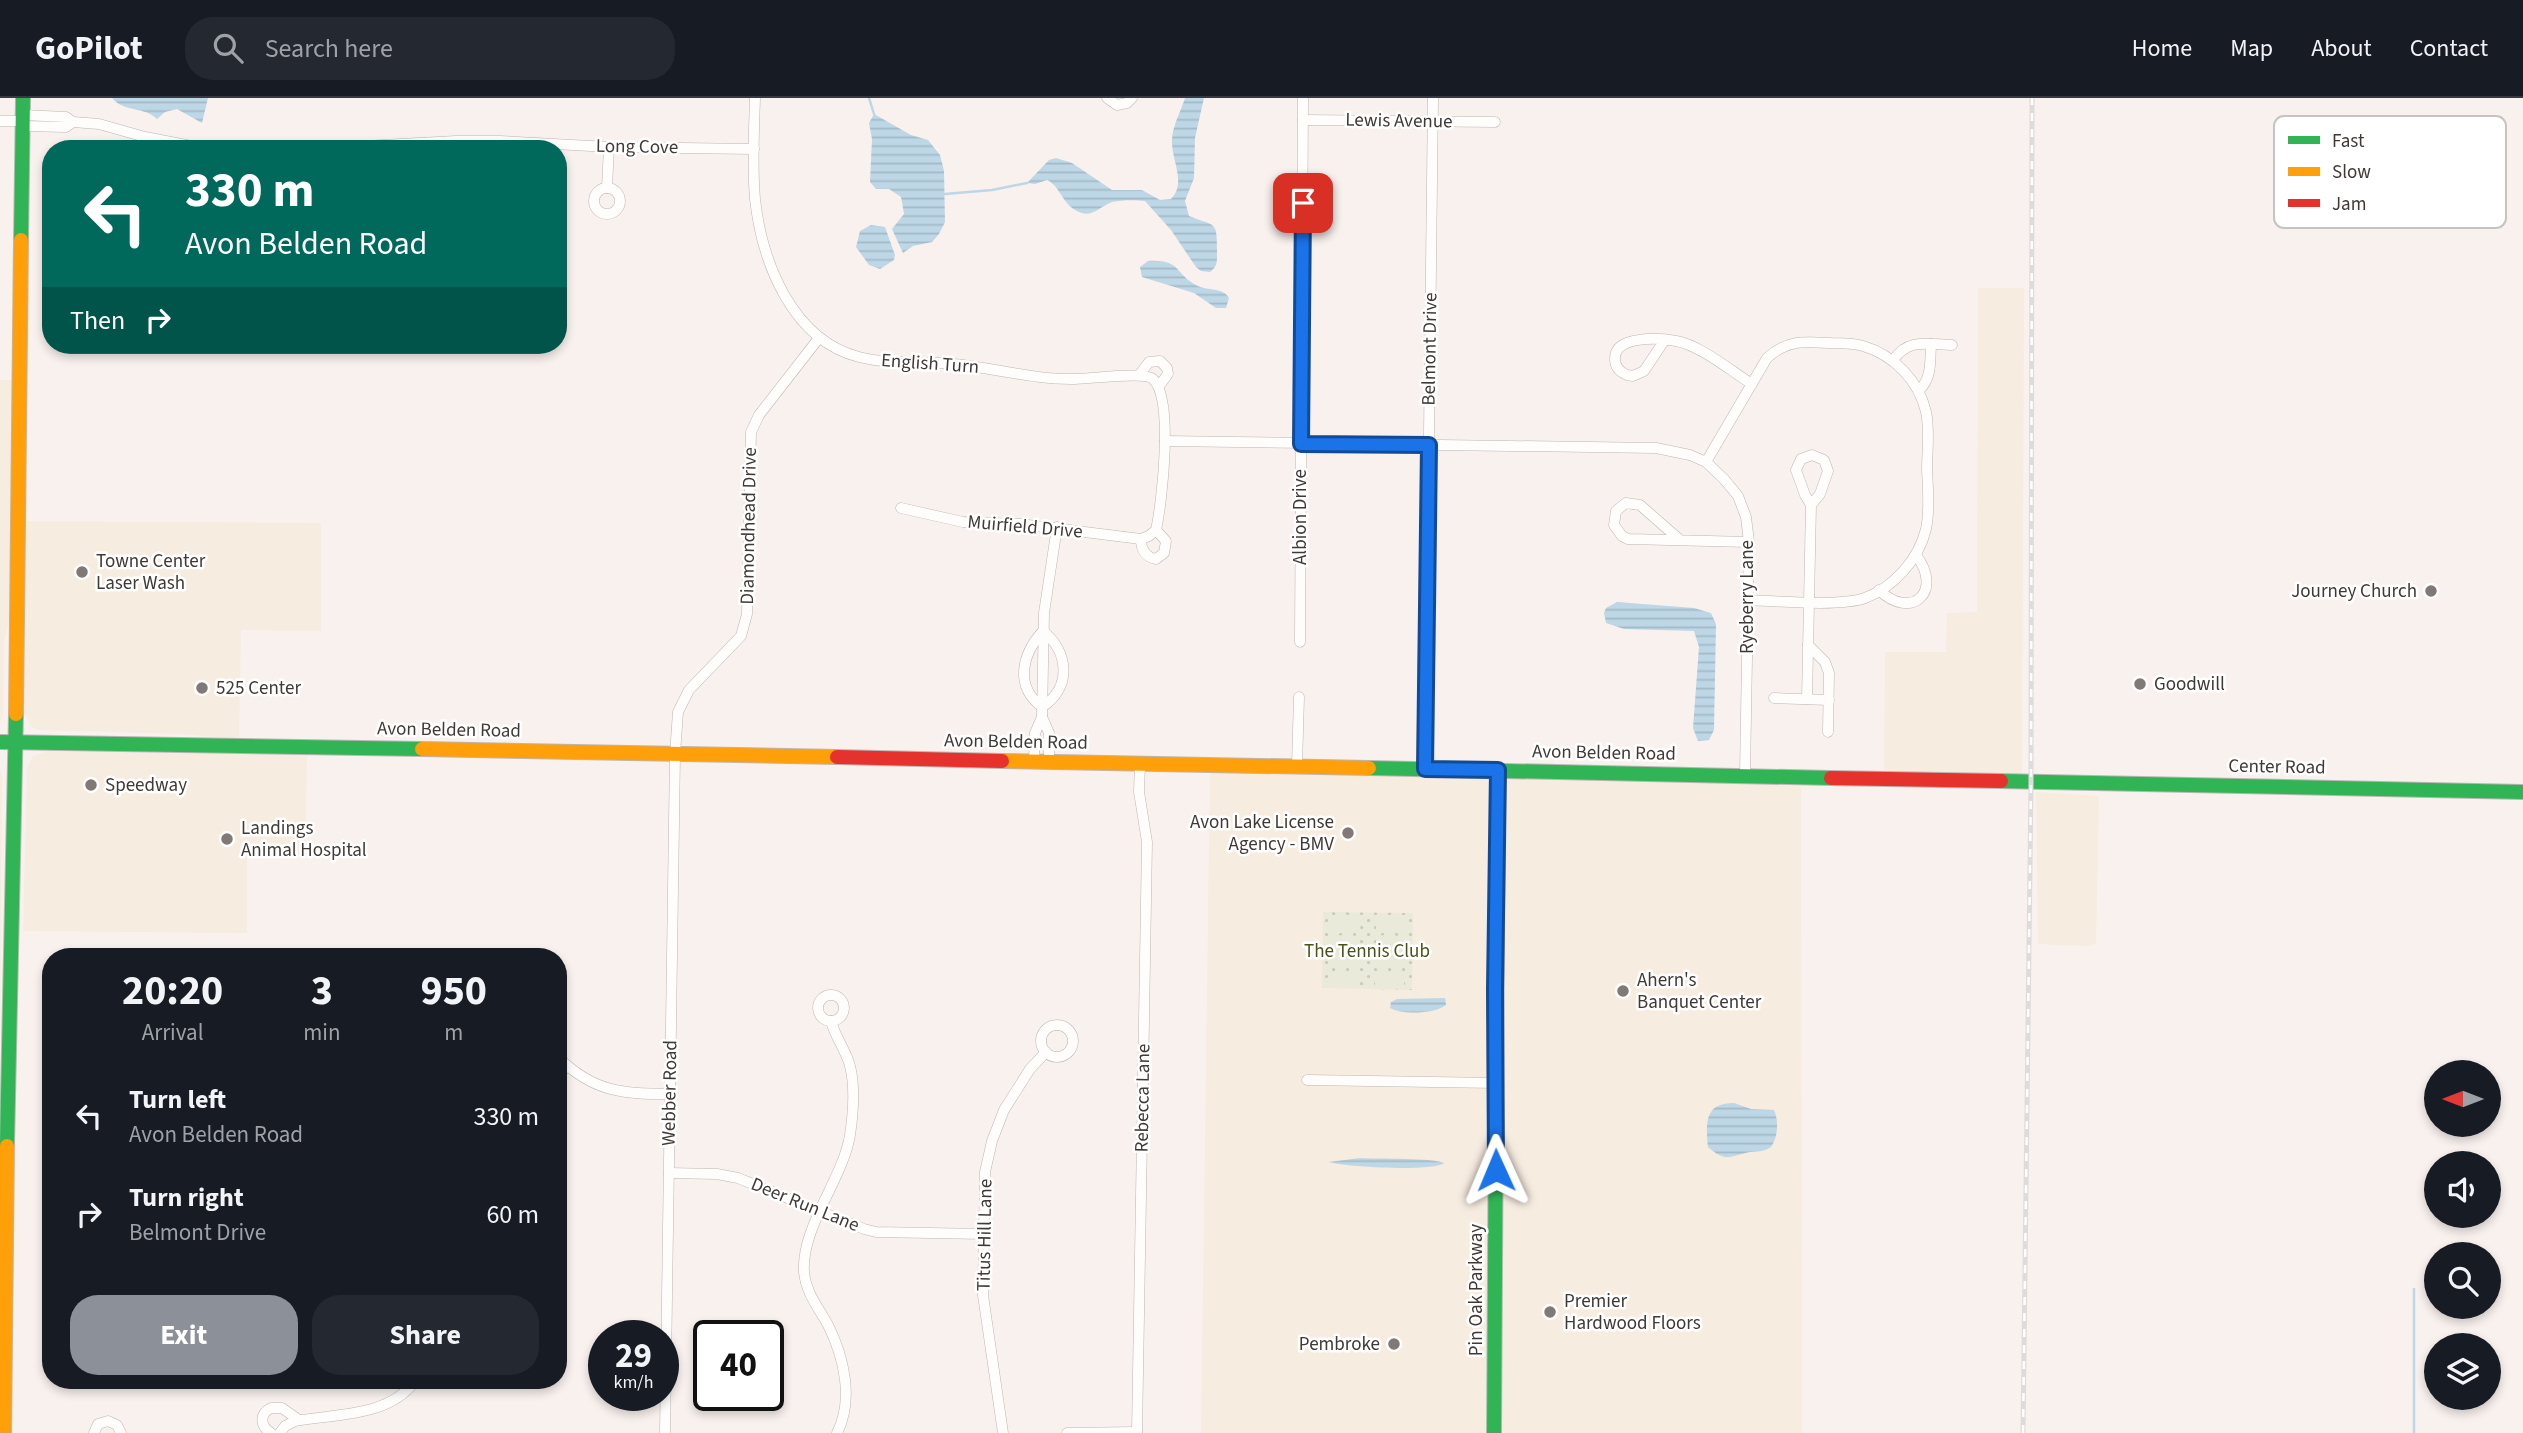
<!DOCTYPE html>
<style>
body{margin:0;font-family:"Source Sans 3",sans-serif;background:#242831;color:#f1f3f6;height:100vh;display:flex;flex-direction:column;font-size:26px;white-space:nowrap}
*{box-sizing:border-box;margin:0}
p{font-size:23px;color:#9ea1a6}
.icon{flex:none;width:38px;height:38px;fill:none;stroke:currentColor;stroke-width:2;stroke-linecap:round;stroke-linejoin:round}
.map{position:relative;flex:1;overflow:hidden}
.side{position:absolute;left:42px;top:850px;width:525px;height:441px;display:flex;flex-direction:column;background:#171b24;border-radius:28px;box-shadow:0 4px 10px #0003}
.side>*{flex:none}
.guide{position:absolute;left:42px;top:42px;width:525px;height:214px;border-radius:28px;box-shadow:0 4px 10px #0003;background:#00695c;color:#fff;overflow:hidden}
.needle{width:46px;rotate:270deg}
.buttons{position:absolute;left:2424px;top:962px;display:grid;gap:14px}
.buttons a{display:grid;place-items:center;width:77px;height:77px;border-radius:50%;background:#171b24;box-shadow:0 4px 10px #0003;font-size:35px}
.speed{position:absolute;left:588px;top:1222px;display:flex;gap:14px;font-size:35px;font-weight:700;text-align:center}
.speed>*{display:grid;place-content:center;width:91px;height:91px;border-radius:50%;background:#171b24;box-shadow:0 4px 10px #0003;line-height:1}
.speed small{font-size:18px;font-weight:400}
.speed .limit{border:4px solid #111;border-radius:10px;background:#fff;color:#111}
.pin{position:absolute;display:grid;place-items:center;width:60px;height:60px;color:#fff;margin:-30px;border-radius:14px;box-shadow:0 4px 10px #0006}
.me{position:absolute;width:77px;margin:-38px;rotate:359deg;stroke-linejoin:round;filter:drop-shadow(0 0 5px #0008)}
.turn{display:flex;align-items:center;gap:24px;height:147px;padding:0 28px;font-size:32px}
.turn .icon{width:91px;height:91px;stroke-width:2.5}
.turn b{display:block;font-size:49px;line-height:60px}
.then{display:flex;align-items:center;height:66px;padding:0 28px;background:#0003;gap:14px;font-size:26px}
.eta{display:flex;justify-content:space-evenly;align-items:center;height:119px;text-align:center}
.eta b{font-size:42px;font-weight:700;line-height:49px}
.button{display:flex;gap:14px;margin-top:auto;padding:14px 28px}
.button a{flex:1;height:80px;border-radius:28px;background:#8c9099;color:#fff;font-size:28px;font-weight:700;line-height:80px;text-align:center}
.button a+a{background:#242831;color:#f1f3f6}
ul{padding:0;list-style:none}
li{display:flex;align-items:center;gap:21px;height:98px;padding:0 28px}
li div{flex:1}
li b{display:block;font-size:26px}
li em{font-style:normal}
header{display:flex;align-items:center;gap:42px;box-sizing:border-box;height:98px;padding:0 35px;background:#171b24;border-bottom:2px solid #363941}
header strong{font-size:33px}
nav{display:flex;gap:38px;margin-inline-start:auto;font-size:24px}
.search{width:490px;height:63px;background:#242831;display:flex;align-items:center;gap:18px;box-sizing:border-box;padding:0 24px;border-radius:28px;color:#9ea1a6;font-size:26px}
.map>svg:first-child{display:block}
</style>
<header>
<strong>GoPilot</strong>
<div class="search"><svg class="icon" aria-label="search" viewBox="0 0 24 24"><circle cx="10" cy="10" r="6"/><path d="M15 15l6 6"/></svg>Search here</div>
<nav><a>Home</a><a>Map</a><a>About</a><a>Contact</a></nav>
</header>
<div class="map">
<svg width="2523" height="1335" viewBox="0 0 2523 1335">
<defs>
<pattern id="grass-dots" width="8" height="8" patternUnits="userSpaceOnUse" patternTransform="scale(1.75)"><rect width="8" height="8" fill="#eaeada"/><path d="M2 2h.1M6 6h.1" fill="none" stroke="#cac9bc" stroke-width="1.8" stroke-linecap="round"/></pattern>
<pattern id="water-rules" width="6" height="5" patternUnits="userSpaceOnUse" patternTransform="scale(1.75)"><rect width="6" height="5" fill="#bdd7e6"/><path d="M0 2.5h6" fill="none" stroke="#a4b9c6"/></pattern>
</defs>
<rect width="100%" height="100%" fill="#f9f1ee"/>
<g fill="#f7ece0">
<polygon points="1978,190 2024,190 2022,679 1884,673 1885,554 1946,554 1947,515 1977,514"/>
<polygon points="0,282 14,282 11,468 9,524 4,544 3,616 0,625"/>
<polygon points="25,423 321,425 321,533 241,532 239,641 180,636 37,632 30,627 25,614"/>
<polygon points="48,653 307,657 305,757 247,757 247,835 23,833 27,671 33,658"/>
<polygon points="0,669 2,679 0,933"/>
<polygon points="1210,673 1796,685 1801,690 1802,1335 1201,1335"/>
<polygon points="2036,694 2099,698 2096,845 2089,848 2038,846"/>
</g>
<polygon fill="url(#grass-dots)" points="1323,814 1413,815 1412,892 1322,890"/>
<g fill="#eaeada">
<polygon points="1331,819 1361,820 1360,833 1331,832"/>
<polygon points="1376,819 1406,820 1405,834 1376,833"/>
<polygon points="1331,837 1360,838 1360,851 1330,850"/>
<polygon points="1376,837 1405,838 1405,852 1376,851"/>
<polygon points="1330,855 1360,856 1359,869 1330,869"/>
<polygon points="1375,855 1405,856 1404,870 1375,869"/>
<polygon points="1330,873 1359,874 1359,887 1330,887"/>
<polygon points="1375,873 1404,874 1404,888 1375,887"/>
</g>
<g fill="url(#water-rules)">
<path d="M112 0H208L202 25 177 11 165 14 157 21C144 8 125 15 112 0Z"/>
<path d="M1185 0H1204L1195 40 1194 80 1185 103 1189 118C1216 129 1217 122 1217 153 1217 163 1218 168 1210 174L1201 173 1196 169 1171 132 1145 103C1136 102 1121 102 1112 104 1103 107 1092 119 1082 115 1062 109 1061 88 1047 82L1035 86 1027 85 1049 62 1056 60 1072 65 1112 92H1142L1160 102 1171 101C1187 85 1171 62 1172 42 1172 29 1181 13 1185 0Z"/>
<polygon points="874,16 911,37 928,42 940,57 944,73 945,124 939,136 932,144 913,148 903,155 892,131 904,116 901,99 889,91 876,91 870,84 872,41 869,25"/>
<polygon points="871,127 885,129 895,157 894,162 880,171 869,167 856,149 860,133"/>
<path d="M1148 163C1183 161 1174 177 1198 188 1208 193 1223 189 1229 200L1226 210H1216L1194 195 1142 179 1140 169Z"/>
<polygon points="1617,504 1694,510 1711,515 1716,526 1714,632 1709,642 1698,643 1693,630 1699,549 1694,533 1624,531 1606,525 1604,515 1606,510"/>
<path d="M1445 900 1446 907C1435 916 1402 917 1390 910L1391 904 1397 901Z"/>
<path d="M1734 1005 1751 1011 1774 1012C1779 1023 1778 1039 1771 1049 1764 1054 1759 1053 1750 1054 1730 1058 1726 1065 1708 1049 1706 1025 1704 1005 1734 1005Z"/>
<path d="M1360 1060C1374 1061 1437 1060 1444 1065 1434 1074 1344 1069 1329 1064Z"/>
</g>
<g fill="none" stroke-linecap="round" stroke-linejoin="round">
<g stroke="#bdd7e6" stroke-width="2.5">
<polyline points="869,0 874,16"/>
<polyline points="945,96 992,92 1027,85"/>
<polyline points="2414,1335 2414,1191"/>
</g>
<defs>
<g id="street">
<path d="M755 0C754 33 752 68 755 101 762 164 792 242 859 259 890 267 923 263 954 266 995 270 1035 282 1075 281 1091 281 1144 273 1153 281 1174 301 1162 404 1156 432L1149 438 1141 441 1020 426 963 424 901 410"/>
<polyline points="1107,0 1117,7 1127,5 1132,0"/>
<polyline points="23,17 66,19 73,24 99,26 145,39 207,51"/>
<polyline points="1303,22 1495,24"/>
<polyline points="0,23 23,23"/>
<polyline points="23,28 66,29 73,24"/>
<polyline points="310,51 456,43 500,43 609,49 754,51"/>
<circle cx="607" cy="103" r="13"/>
<polyline points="607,90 609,49"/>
<path d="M1664 243 1644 273 1633 278 1627 277C1620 274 1615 269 1615 261 1614 237 1660 240 1676 243 1700 247 1731 273 1752 286"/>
<path d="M1893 262C1909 240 1927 246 1952 247"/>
<polyline points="1140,276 1149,264 1160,263 1167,270 1168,276 1159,288"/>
<path d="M1919 292C1932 281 1930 263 1931 246"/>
<polyline points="1165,343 1656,350 1690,357 1706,364 1724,381 1738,398 1746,419 1749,444 1745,676"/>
<path d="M1706 364 1767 260C1788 241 1804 244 1831 245 1841 245 1853 245 1863 248 1894 257 1919 283 1926 314 1930 332 1927 354 1927 372 1928 391 1930 412 1926 431 1919 461 1894 489 1865 500 1840 509 1777 503 1748 502"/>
<path d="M1141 441C1141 451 1145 459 1156 461L1164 455 1166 443 1156 432"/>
<polyline points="1680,442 1640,407 1626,405 1616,413 1614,427 1622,438 1628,441 1749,444"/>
<path d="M1879 492C1911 523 1944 494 1916 457"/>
<path d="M1043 533C1069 554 1072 590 1042 609 1014 588 1022 556 1043 533Z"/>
<polyline points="1300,544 1303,0"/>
<polyline points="1808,547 1825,564 1829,575 1828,634"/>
<polyline points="1774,600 1829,602"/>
<polyline points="1807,601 1811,407 1805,397 1796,372 1801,361 1812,357 1824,362 1828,373 1820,396 1811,407"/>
<polyline points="1042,619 1049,635 1049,663"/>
<polyline points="1034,663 1035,635 1042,619 1044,515 1057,429"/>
<polyline points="1297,668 1299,599"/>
<polyline points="1425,671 1433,0"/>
<circle cx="831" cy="910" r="13"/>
<path d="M831 923C835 939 846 952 850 968 855 988 853 1017 850 1037 843 1081 801 1129 804 1174 806 1195 818 1209 828 1227 844 1259 854 1302 837 1335"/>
<circle cx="1057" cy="943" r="16"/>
<path d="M558 959C593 994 623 996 670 996"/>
<polyline points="558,978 567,968"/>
<polyline points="1307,982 1496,985"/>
<polyline points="669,1075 717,1076 738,1080 864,1131 876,1134 984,1136"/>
<polyline points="94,1335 98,1326 108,1323 117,1327 121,1335"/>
<path d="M271 1335C260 1328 259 1316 271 1310H282L299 1322"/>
<path d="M280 1335 285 1328 295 1323C335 1316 389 1319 415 1283"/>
<polyline points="665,1335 675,656 678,614 689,592 741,538 747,516 751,334 759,317 819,240"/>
<polyline points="1003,1335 983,1197 985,1074 992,1043 1004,1012 1030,971 1046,954"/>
<polyline points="1067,1335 1137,1334"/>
<polyline points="1137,1335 1147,744 1139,694 1140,666"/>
</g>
<g id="fast">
<polyline points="21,142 23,0"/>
<polyline points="0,644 422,651"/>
<polyline points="1369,670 1831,680"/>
<polyline points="2001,683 2523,694"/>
<polyline points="7,1048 16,616"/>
<polyline points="1494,1335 1498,672"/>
</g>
<g id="slow">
<polyline points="16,616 21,142"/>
<polyline points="422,651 837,659"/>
<polyline points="1002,663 1369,670"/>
<polyline points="4,1335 7,1048"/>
</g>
<g id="jam">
<polyline points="837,659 1002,663"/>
<polyline points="1831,680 2001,683"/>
</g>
</defs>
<use href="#street" stroke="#bcb6b3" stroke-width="11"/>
<use href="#fast" stroke="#bcb6b3" stroke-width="16"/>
<use href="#slow" stroke="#bcb6b3" stroke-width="16"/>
<use href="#jam" stroke="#bcb6b3" stroke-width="16"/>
<use href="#street" stroke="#fefdfc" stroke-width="10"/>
<use href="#fast" stroke="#30b455" stroke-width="14"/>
<use href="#slow" stroke="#ff9f0a" stroke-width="14"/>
<use href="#jam" stroke="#e5322d" stroke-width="14"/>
<defs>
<polyline id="rail" points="2023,1335 2031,685 2032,0"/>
</defs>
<use href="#rail" stroke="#dedcda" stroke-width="5"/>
<use href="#rail" stroke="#fff" stroke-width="2.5" stroke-dasharray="8" stroke-linecap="butt"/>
</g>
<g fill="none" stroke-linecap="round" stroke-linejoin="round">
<defs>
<polyline id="route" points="1303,105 1301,346 1429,347 1425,671 1498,672 1495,891 1496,1072"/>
</defs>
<use href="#route" stroke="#114b97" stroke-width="18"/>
<use href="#route" stroke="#1a73e8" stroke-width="12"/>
</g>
<g fill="#817976" stroke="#fff" stroke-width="2.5">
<circle cx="82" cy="474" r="7"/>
<circle cx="2431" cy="493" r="7"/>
<circle cx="2140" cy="586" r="7"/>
<circle cx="202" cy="590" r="7"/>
<circle cx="91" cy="687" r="7"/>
<circle cx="1348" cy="735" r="7"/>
<circle cx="227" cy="741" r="7"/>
<circle cx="1623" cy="893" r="7"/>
<circle cx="1550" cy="1214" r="7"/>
<circle cx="1394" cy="1246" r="7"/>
</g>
<g text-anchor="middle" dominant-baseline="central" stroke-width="5" stroke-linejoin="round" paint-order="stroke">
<g font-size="19" fill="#403936" stroke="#fff">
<text transform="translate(1399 23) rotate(1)">Lewis Avenue</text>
<text transform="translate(637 49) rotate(1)">Long Cove</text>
<text transform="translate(1430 251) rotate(-89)">Belmont Drive</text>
<text transform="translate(930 266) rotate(4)">English Turn</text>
<text transform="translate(1300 419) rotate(-90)">Albion Drive</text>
<text transform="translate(749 428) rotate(-89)">Diamondhead Drive</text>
<text transform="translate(1025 429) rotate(5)">Muirfield Drive</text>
<text transform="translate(1747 499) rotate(-90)">Ryeberry Lane</text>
<text transform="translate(449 632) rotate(1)">Avon Belden Road</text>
<text transform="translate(1016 644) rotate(1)">Avon Belden Road</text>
<text transform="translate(1604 655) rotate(1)">Avon Belden Road</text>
<text transform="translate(2277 669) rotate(1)">Center Road</text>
<text transform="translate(670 995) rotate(-89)">Webber Road</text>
<text transform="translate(1143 1000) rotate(-89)">Rebecca Lane</text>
<text transform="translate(805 1107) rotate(22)">Deer Run Lane</text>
<text transform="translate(985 1137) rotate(-89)">Titus Hill Lane</text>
<text transform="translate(1476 1192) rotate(-90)">Pin Oak Parkway</text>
</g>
<g font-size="19" fill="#403936" stroke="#fff" text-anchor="start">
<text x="96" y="463">Towne Center<tspan x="96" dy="22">Laser Wash</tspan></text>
<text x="2417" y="493" text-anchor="end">Journey Church</text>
<text x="2154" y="586">Goodwill</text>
<text x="216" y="590">525 Center</text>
<text x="105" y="687">Speedway</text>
<text x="1334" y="724" text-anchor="end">Avon Lake License<tspan x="1334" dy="22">Agency - BMV</tspan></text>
<text x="241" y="730">Landings<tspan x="241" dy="22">Animal Hospital</tspan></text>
<text x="1637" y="882">Ahern's<tspan x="1637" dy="22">Banquet Center</tspan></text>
<text x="1564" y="1203">Premier<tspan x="1564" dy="22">Hardwood Floors</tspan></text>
<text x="1380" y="1246" text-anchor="end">Pembroke</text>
</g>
<g font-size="19" fill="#485317" stroke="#fff">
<text x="1367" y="853">The Tennis Club</text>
</g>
</g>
<rect x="2274" y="18" width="232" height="112" rx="10" fill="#fff" stroke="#c6c4c3" stroke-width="2"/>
<rect x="2288" y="38" width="32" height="8" fill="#30b455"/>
<rect x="2288" y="69" width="32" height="9" fill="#ff9f0a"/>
<rect x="2288" y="101" width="32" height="8" fill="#e5322d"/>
<g font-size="19" fill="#403936">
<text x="2332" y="49">Fast</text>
<text x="2332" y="80">Slow</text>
<text x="2332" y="112">Jam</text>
</g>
</svg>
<div class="buttons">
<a><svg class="needle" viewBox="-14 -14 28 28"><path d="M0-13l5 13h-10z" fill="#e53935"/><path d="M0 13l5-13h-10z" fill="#9ea1a6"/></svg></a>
<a><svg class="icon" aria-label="sound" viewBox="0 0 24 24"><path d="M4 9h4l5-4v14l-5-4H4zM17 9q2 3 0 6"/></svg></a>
<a><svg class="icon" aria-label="search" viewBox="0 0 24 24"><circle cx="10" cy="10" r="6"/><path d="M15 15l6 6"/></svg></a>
<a><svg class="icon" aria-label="layers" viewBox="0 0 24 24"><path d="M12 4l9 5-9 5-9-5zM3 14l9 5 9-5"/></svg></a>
</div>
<div class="speed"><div>29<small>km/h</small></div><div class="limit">40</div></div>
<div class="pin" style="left:1303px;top:105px;background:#d93025"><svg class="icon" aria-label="arrive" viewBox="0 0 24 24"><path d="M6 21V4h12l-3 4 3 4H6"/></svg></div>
<svg class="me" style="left:1496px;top:1072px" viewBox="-20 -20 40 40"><path d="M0-17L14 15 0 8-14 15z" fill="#1a73e8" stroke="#fff" stroke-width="4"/></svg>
<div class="guide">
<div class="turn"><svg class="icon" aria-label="left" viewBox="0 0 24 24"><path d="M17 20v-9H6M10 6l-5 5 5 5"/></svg><div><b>330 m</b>Avon Belden Road</div></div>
<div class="then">Then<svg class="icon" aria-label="right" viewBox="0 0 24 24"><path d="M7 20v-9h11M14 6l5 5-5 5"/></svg></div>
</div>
<section class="side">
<div class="eta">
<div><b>20:20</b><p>Arrival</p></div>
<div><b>3</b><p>min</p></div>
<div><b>950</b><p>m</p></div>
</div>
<ul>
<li><svg class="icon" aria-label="left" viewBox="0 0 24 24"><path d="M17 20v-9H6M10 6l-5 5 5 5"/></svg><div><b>Turn left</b><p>Avon Belden Road</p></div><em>330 m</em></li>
<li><svg class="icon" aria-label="right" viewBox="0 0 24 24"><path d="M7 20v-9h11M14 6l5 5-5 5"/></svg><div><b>Turn right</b><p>Belmont Drive</p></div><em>60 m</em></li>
</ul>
<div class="button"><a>Exit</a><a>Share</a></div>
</section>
</div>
